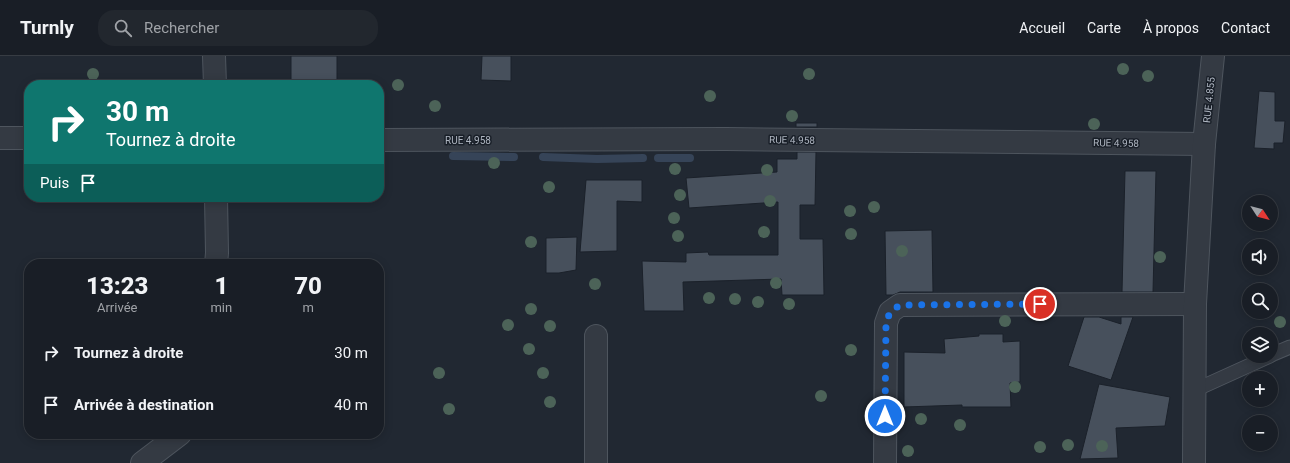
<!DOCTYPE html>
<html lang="fr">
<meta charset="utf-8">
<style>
body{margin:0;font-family:Roboto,sans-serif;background:#22272e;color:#f1f3f6;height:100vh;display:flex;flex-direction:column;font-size:15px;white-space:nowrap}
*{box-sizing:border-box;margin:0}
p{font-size:13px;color:#9fa2a7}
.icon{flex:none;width:22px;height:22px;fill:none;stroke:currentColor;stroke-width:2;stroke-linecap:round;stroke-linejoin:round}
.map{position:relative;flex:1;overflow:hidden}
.details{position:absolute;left:24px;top:203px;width:360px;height:180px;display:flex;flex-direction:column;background:#191e26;border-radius:16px;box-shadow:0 2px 10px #0003,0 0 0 1px #373c43}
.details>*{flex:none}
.banner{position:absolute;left:24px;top:24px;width:360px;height:122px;border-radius:16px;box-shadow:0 2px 10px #0003,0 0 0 1px #373c43;background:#0f766e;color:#fff;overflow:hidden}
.needle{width:26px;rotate:126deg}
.controls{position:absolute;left:1242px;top:139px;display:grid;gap:8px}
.controls a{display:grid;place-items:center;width:36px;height:36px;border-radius:50%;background:#191e26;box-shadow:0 2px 10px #0003,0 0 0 1px #373c43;font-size:20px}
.pin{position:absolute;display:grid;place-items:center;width:34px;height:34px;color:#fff;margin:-17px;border:2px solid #fff;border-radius:50%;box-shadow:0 1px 4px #0007}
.me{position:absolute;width:44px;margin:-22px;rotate:0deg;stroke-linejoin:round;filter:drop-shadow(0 0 3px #0008)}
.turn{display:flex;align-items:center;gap:14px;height:84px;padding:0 16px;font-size:18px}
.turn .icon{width:52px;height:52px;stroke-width:2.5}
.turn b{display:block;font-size:28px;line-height:34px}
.then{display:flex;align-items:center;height:38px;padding:0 16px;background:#0003;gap:8px;font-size:15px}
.eta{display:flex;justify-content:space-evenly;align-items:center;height:68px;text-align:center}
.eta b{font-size:24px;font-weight:800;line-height:28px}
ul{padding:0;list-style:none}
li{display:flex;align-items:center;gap:12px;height:52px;padding:0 16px}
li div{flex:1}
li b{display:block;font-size:15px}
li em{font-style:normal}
header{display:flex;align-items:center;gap:24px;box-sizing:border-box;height:56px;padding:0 20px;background:#191e26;border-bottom:1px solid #373c43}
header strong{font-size:19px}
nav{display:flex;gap:22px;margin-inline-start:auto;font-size:14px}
.search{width:280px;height:36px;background:#22272e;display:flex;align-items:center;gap:10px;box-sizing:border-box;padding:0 14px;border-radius:16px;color:#9fa2a7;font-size:15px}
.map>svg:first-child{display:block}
</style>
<header>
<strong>Turnly</strong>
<div class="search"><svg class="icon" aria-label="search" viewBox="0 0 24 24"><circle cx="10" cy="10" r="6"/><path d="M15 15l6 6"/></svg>Rechercher</div>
<nav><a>Accueil</a><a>Carte</a><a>À propos</a><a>Contact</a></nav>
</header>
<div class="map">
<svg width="1290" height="407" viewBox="0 0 1290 407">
<rect width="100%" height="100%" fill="#212832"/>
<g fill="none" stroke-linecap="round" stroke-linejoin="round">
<g stroke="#364458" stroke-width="8">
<polyline points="453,100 514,101"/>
<polyline points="543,101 597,103 643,102"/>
<polyline points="658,102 690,102"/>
</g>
</g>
<g fill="#47505c" stroke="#1b212a">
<rect x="291" y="0" width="46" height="29"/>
<polygon points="482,0 511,0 511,25 481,24"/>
<polygon points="1259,35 1275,36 1275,65 1285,65 1283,87 1274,87 1274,93 1254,92"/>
<rect x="796" y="67" width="21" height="4"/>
<polygon points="797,96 816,96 815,149 800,149 800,183 823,183 824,239 782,239 781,223 683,226 684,255 644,255 642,205 686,206 686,197 708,196 709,199 778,199 778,146 689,152 686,122 777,116 777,103 797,103"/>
<polygon points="1125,115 1156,115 1153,236 1122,236"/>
<polygon points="586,124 642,124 642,146 617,145 617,195 580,196"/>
<polygon points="932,174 933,236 900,236 893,239 886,239 885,175"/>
<polygon points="577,181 576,214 559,217 546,217 546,182"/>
<polygon points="1084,261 1099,261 1121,268 1121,261 1133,261 1111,324 1068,310"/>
<polygon points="979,278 1003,278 1003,286 1020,285 1020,326 1010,327 1011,351 962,351 962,349 904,351 904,296 945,297 944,283 979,280"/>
<polygon points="1099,328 1170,341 1165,370 1116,372 1118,402 1080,403"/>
</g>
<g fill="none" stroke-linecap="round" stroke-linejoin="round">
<defs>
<g id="service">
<polyline points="1271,299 1290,291"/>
<polyline points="1195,334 1270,300"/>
</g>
<g id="minor">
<polyline points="214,0 215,29"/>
<polyline points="0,82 29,82"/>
<polyline points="379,84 726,83 1204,88"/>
<polyline points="216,141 217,197 216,208"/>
<polyline points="142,407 180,378"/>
<polyline points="596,407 596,280"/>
<polyline points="885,407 886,267 890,256 900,249 1195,248"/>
<polyline points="1194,407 1195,248 1204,88 1213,0"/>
</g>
</defs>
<use href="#service" stroke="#4e555e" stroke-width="15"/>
<use href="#minor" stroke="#4e555e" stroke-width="24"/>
<use href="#service" stroke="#343a43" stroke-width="13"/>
<use href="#minor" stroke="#343a43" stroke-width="22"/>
</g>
<g fill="#4c6358">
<circle cx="1123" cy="13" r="6"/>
<circle cx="93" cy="18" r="6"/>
<circle cx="809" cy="18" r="6"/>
<circle cx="1148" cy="20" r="6"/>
<circle cx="398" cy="29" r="6"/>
<circle cx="710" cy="40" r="6"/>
<circle cx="435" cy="50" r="6"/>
<circle cx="792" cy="60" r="6"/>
<circle cx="1094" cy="68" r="6"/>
<circle cx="494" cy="107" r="6"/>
<circle cx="675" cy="113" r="6"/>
<circle cx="767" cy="114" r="6"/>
<circle cx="549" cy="131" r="6"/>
<circle cx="680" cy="139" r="6"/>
<circle cx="770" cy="145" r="6"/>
<circle cx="874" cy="151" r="6"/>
<circle cx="850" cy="155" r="6"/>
<circle cx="674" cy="162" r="6"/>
<circle cx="764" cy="176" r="6"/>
<circle cx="851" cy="178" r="6"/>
<circle cx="678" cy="180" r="6"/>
<circle cx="531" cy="186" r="6"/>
<circle cx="902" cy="195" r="6"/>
<circle cx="1160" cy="201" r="6"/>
<circle cx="776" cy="227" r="6"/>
<circle cx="595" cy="228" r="6"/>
<circle cx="709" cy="242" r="6"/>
<circle cx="735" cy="243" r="6"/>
<circle cx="758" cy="246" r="6"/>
<circle cx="789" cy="248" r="6"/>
<circle cx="531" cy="253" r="6"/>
<circle cx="1005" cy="265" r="6"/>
<circle cx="1280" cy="266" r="6"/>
<circle cx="508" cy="269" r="6"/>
<circle cx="550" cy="270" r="6"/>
<circle cx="529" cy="293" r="6"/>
<circle cx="851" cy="294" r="6"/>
<circle cx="439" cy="317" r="6"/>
<circle cx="543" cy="317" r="6"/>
<circle cx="1015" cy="331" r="6"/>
<circle cx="821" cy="340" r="6"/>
<circle cx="550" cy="346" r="6"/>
<circle cx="449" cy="353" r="6"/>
<circle cx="921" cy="363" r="6"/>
<circle cx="960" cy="369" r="6"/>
<circle cx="1068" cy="389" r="6"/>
<circle cx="1102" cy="390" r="6"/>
<circle cx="1040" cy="391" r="6"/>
<circle cx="908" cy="395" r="6"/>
</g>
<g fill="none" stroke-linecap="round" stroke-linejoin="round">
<polyline stroke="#1a73e8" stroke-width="7" stroke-dasharray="0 12.6" points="885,360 886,267 890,256 900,249 1040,248"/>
</g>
<g text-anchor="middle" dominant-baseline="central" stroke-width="3" stroke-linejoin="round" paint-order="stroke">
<g font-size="10" fill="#aeb5c0" stroke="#191f28">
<text transform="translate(1209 44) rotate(-84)">RUE 4.855</text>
<text x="468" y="84">RUE 4.958</text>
<text transform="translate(792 84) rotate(1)">RUE 4.958</text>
<text transform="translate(1116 87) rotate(1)">RUE 4.958</text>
</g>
</g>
</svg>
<div class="controls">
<a><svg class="needle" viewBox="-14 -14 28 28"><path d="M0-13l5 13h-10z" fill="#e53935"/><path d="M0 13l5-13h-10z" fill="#9fa2a7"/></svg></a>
<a><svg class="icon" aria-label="sound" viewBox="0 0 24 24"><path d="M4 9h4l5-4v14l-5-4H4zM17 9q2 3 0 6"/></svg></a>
<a><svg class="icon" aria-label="search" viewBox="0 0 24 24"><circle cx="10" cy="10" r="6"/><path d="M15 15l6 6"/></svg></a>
<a><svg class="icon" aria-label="layers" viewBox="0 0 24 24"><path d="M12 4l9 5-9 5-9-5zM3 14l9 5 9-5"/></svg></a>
<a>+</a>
<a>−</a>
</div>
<div class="pin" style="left:1040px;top:248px;background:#d93025"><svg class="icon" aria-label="arrive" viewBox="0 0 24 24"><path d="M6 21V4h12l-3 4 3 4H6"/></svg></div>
<svg class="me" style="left:885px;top:360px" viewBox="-20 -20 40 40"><circle r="17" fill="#1a73e8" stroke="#fff" stroke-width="3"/><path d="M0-11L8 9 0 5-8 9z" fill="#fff"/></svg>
<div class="banner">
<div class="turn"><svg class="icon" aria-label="right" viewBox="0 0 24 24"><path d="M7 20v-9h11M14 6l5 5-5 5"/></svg><div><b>30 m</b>Tournez à droite</div></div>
<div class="then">Puis<svg class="icon" aria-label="arrive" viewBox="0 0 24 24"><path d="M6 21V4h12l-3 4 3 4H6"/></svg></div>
</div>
<section class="details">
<div class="eta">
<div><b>13:23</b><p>Arrivée</p></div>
<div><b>1</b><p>min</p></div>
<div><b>70</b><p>m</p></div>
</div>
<ul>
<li><svg class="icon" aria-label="right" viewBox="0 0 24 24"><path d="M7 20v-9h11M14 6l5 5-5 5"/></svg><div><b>Tournez à droite</b></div><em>30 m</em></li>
<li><svg class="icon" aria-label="arrive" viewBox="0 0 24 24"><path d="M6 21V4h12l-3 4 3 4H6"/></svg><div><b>Arrivée à destination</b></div><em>40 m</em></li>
</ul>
</section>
</div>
